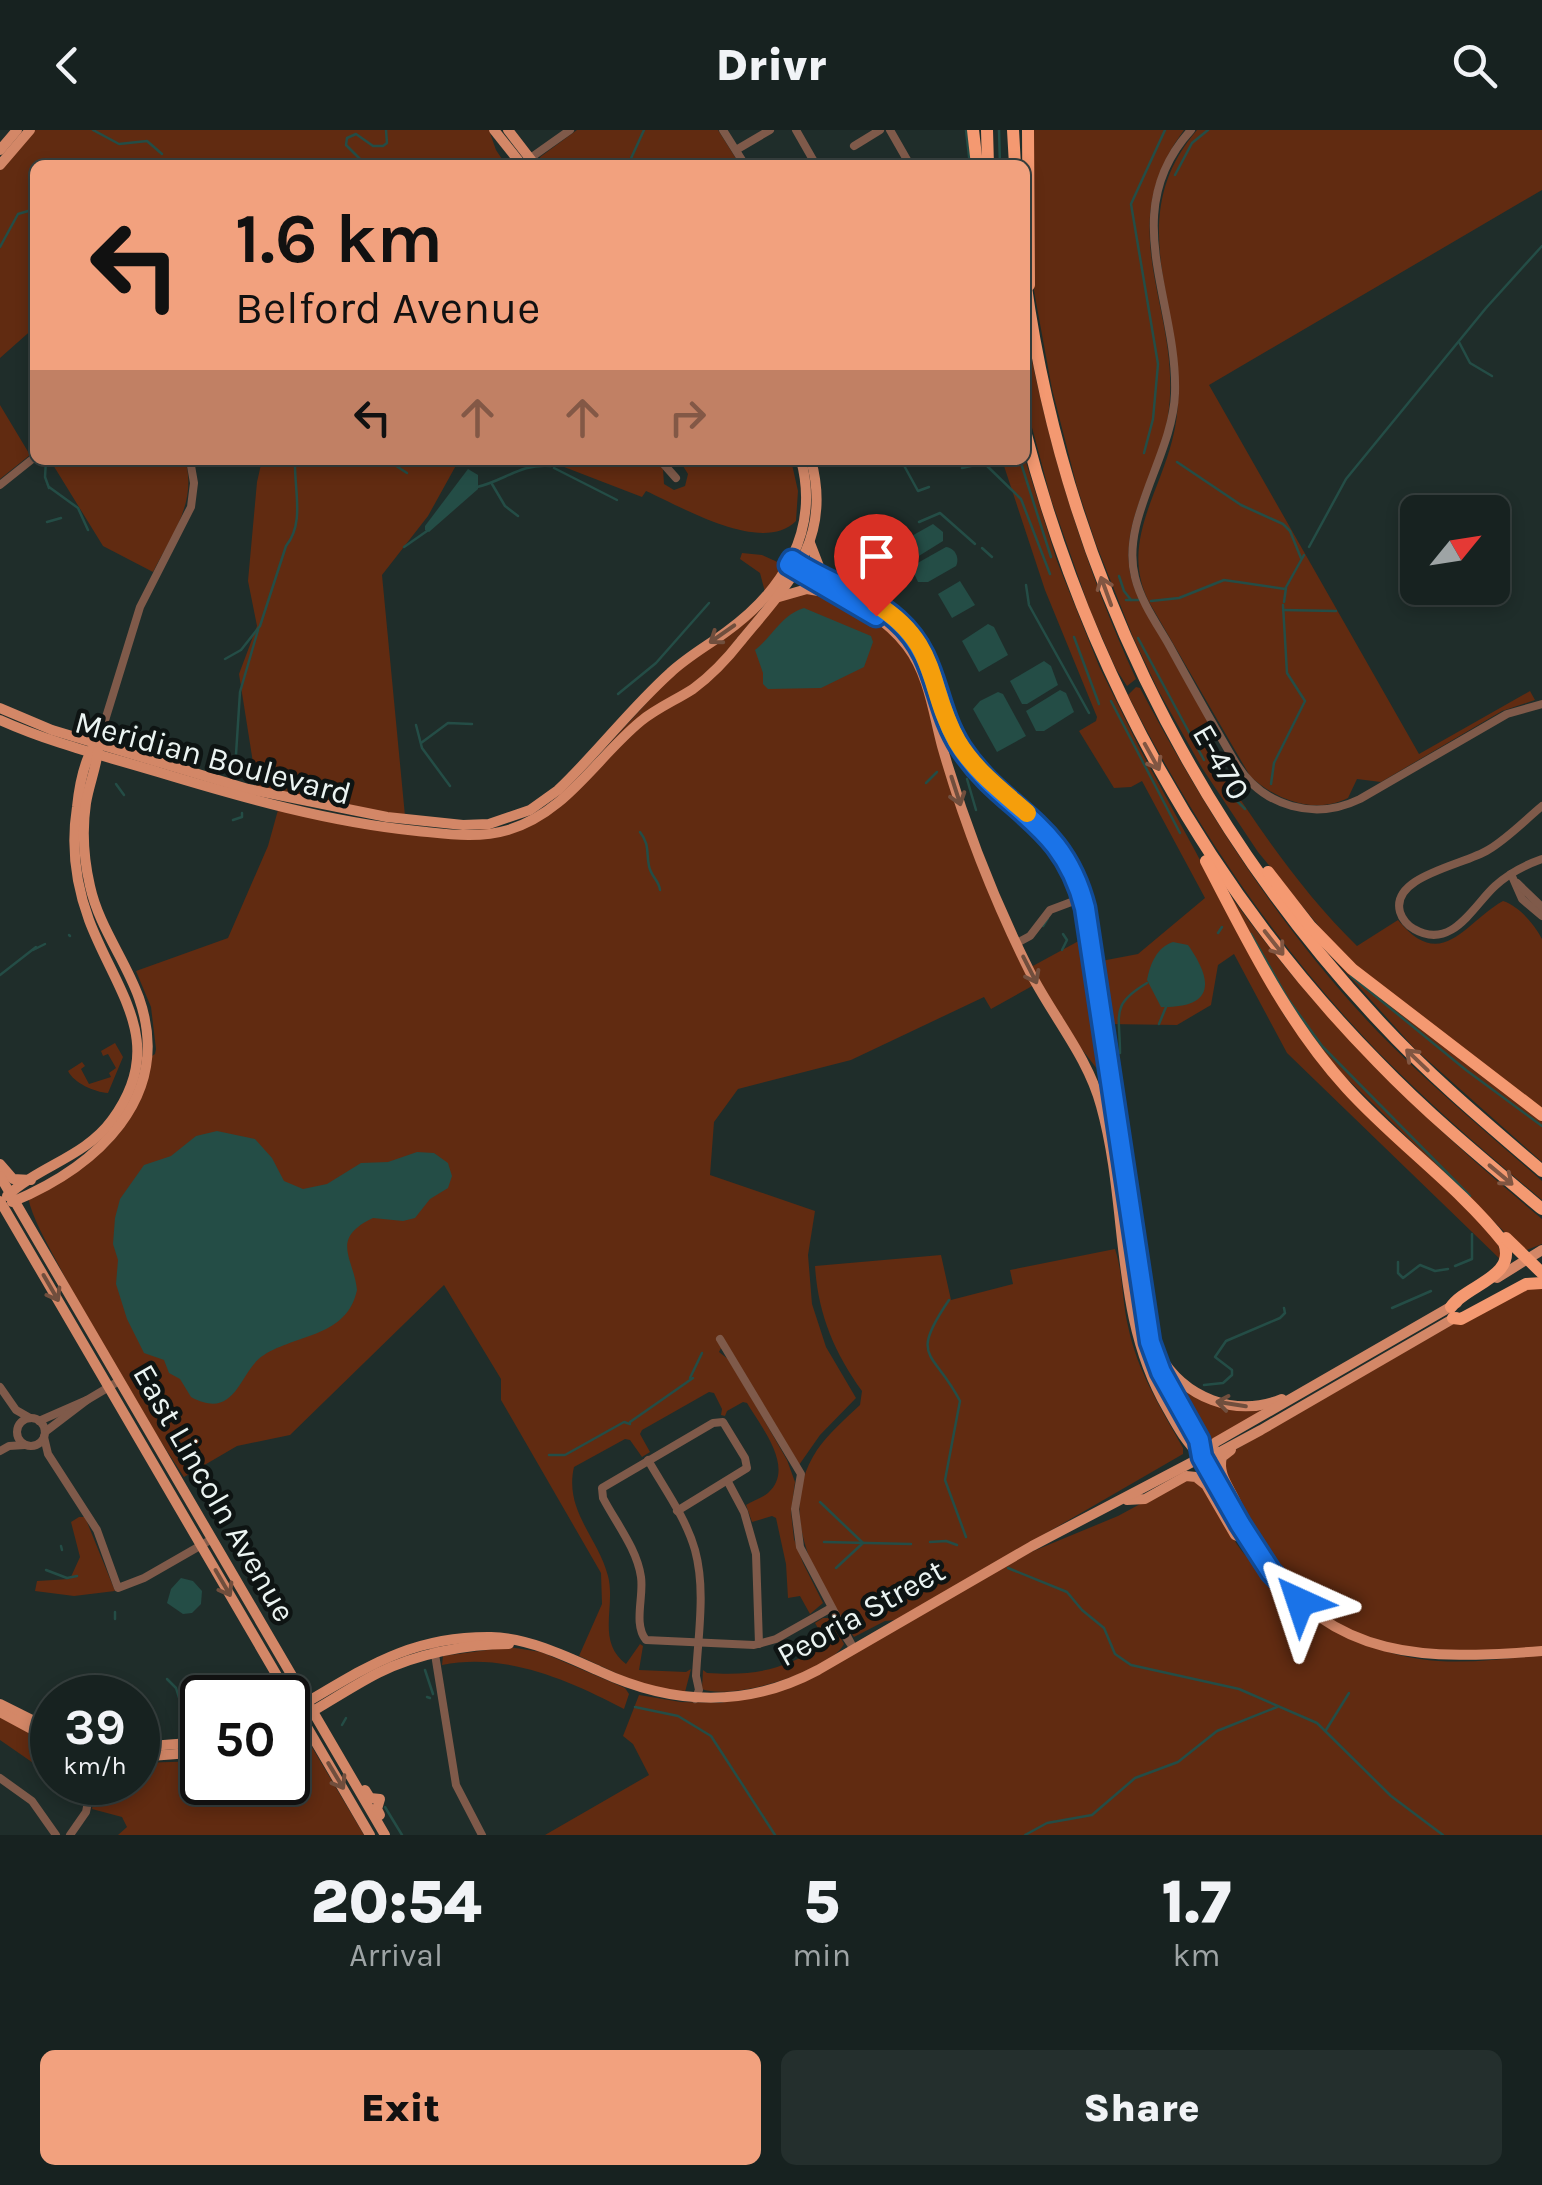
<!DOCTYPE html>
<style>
body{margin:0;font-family:Karla,sans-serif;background:#242f2d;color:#f1f3f6;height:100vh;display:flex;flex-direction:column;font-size:38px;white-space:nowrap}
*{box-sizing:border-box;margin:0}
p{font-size:32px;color:#9ea4a5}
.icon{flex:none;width:55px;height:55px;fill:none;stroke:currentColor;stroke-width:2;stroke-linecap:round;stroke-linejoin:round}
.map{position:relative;height:1705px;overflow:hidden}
.sheet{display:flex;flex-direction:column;background:#172220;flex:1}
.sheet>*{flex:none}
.hud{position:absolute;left:30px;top:30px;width:1000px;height:305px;border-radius:15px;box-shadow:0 5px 15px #0003,0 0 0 2px #363f3e;background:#f2a17e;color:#111;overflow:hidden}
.needle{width:65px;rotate:60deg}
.fabs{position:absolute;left:1400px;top:365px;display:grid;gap:20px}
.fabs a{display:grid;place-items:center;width:110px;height:110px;border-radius:15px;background:#172220;box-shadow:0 5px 15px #0003,0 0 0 2px #363f3e;font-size:50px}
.speed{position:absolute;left:30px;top:1545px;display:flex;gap:20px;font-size:50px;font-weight:700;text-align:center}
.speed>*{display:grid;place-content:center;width:130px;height:130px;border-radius:50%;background:#172220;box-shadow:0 5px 15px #0003,0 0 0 2px #363f3e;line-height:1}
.speed small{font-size:25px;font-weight:400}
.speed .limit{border:5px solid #111;border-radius:15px;background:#fff;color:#111}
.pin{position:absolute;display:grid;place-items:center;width:85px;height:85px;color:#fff;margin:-102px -42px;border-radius:50% 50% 50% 0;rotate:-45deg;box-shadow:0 0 10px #0007}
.pin .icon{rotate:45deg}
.me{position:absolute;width:110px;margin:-55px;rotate:318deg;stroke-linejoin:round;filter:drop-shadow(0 0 8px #0008)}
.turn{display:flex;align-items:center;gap:35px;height:210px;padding:0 40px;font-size:45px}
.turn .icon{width:130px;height:130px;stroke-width:2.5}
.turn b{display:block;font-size:70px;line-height:85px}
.lanes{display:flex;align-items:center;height:95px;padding:0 40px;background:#0003;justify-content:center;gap:50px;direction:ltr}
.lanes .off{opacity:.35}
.eta{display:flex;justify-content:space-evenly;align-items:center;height:170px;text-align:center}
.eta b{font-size:60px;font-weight:800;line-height:70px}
.button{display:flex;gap:20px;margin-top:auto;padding:20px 40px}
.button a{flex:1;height:115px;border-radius:15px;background:#f2a17e;color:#111;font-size:40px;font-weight:800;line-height:115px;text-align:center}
.button a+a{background:#242f2d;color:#f1f3f6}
header{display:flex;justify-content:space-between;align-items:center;height:130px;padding:0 40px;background:#172220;font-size:45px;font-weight:800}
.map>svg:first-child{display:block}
</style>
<header><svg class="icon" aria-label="back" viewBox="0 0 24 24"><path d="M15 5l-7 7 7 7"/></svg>Drivr<svg class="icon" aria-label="search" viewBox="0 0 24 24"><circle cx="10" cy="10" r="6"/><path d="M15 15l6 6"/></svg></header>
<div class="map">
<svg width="1542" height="1705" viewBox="0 0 1542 1705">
<rect width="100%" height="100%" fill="#1f2d2a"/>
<g fill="#612b11">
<polygon points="34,0 489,0 496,20 506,35 35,35 35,197 0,228 0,40"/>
<polygon points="577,0 718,0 740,35 542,35 540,27"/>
<path d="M1031 0H1184C1108 103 1184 179 1168 286 1160 340 1118 390 1131 447 1136 469 1150 488 1161 508 1179 541 1198 574 1217 607L1205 615 1209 622C1254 691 1298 758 1357 816L1398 790C1442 844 1465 792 1503 771 1519 776 1534 794 1542 809V979L1349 833 1258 722 1202 638 1158 560 1133 507 1096 414 1077 357 1052 259 1034 161 1029 44Z"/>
<path d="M1197 0H1542V60L1209 255 1419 624 1530 561 1535 570 1502 581 1381 652 1357 649 1348 668C1314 685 1276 670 1250 646L1149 472C1120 415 1158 366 1172 311 1202 198 1111 100 1197 0Z"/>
<path d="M1025 195C1048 318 1084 435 1136 549L1127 556 1116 539 1090 480 1051 369 1025 271Z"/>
<polygon points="0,275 30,325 0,349"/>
<polygon points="1025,329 1057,431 1099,536 1140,619 1285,887 1496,1106 1502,1131 1287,923 1234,824 1218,835 1211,875 1177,895 1105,894 1096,832 1138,824 1205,768 1142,651 1131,657 1114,658 1079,601 1096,591 1097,587 1045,460 1002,330"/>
<path d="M50 330H185C198 372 171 406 153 442L103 416Z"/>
<polygon points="262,330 459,330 428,386 382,445 405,686 257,658 239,544 257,496 248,451 257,352"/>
<path d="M546 330H654L663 339 664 354 674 360 685 356 688 344 683 336 665 330H791L798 361 796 391C762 425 682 377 646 361L642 367Z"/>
<polygon points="742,423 762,425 784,435 765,462 760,443 740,429"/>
<path d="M795 463C835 462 876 483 901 514 923 540 926 575 937 606 966 690 1001 772 1034 855L991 879 984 867 851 930 738 959 714 992 710 1045 815 1081 808 1125 812 1174 826 1217 856 1268 820 1305 799 1335 721 1218 719 1222 728 1229 741 1250 787 1330 795 1352 791 1382 794 1409 803 1433 823 1473 810 1484 800 1466 788 1468 786 1434 776 1388 772 1386 752 1392 746 1375C752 1371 762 1368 768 1363 796 1338 761 1297 747 1273L743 1272 727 1281 725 1286 721 1285 722 1279 714 1263 709 1262 642 1300 640 1304 650 1322 642 1327 630 1310 625 1309 574 1337C564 1381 598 1407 608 1446 616 1477 596 1511 626 1534L640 1514 643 1516 639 1540 686 1542 691 1539 685 1562 644 1556 579 1526 602 1474 601 1443 501 1270V1249L444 1155 290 1305 237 1316 184 1347C139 1279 96 1207 58 1134 46 1111 32 1088 28 1067L107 1017 116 1007 130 987 149 928 155 924 156 919 151 877 136 841 228 808 268 716 278 680 420 704 526 696 642 594 690 563 778 472Z"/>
<polygon points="759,477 761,479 712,539 602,622 672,545"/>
<path d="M1136 557 1140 558C1206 682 1281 800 1378 902 1430 955 1486 1002 1542 1051V1070C1485 1022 1429 974 1377 921 1275 815 1195 696 1128 565Z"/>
<path d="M1227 761C1318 888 1422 989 1542 1089V1114L1524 1121 1330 932 1306 903Z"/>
<polygon points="1086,807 1107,952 1068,901 1031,837"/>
<polygon points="1323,817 1542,989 1542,1032 1415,919"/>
<path d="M115 913 123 927 108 963C94 962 74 953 68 941L82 932 85 936 81 939 89 954 111 947 109 943 116 938 108 924 103 926 101 921Z"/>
<path d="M1115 1119C1123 1143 1122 1171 1128 1196 1137 1241 1161 1278 1183 1318V1324L896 1490 885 1491 854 1507C817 1453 775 1384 817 1320 829 1303 845 1289 860 1275L862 1261C834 1222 818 1184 815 1136L941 1125 951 1170 1013 1154 1010 1140Z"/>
<path d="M1542 1156V1518C1414 1527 1323 1526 1253 1401 1247 1390 1229 1357 1226 1346 1224 1340 1226 1331 1228 1324L1451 1195 1523 1158Z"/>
<polygon points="1165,1240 1199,1267 1266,1278 1216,1309 1206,1309"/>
<path d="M1188 1348C1216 1360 1223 1397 1241 1420 1285 1475 1349 1519 1420 1529 1460 1535 1502 1529 1542 1525V1705H545L649 1645 633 1614 623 1606 639 1565 681 1572 720 1573 787 1559 1031 1422 1118 1386Z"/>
<polygon points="79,1387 85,1387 115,1461 74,1466 35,1461 37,1451 70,1449 80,1427 71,1392"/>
<path d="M823 1488H830L844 1514C830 1542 730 1571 702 1559L703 1540 707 1543C757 1546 780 1540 823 1516L825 1510 815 1493Z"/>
<path d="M509 1517 541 1522 625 1558 629 1564 624 1579C569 1550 505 1522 442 1535L443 1526Z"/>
<polygon points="0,1586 52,1616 52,1646 0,1610"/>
<polygon points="294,1598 303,1602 364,1705 118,1705 127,1697 122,1687 92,1679 97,1653 138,1652 138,1633 202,1631 202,1652 288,1652 288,1601"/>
</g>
<g fill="#244d46">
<polygon points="468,339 478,345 478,359 429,402 425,400 425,396"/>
<polygon points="933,394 943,402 943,411 914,429 905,429 900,420 901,412"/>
<path d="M946 417C955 418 960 428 956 436L928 452H918L913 441 914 435Z"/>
<polygon points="960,451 975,475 952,488 938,464"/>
<path d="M804 478 871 506 873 512 864 537 821 558 768 559 763 554V543L755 520C773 506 781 485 804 478Z"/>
<polygon points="988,494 994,497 1008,525 979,542 962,511"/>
<polygon points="1044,531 1051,536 1058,555 1027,574 1022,574 1010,551"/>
<polygon points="1060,560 1066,563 1074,582 1044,601 1036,601 1026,581"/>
<polygon points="998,562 1003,564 1026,606 997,622 973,579 980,571"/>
<path d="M1173 812 1188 815C1214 852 1214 878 1161 877L1147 850C1150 834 1157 817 1173 812Z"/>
<path d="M217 1001 255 1009 272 1028 284 1051 303 1059 327 1054 361 1033 388 1032 417 1022 434 1023 448 1033 452 1046 448 1058 430 1069 415 1088 403 1091 373 1088C329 1109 354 1128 357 1160 347 1207 297 1204 264 1225 239 1240 237 1292 191 1267L180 1249 169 1243 164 1230 144 1223 127 1189 116 1154 118 1130 113 1114 115 1088 120 1069 144 1035 171 1026 196 1006Z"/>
<polygon points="181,1448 193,1451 202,1461 201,1474 192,1483 183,1484 167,1473 171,1459"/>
</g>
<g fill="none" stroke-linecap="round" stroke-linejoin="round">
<g stroke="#244d46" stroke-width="2.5">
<polyline points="93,0 119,14 147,11 162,24"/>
<polyline points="966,0 970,35"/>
<polyline points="999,0 1000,35"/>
<polyline points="366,35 346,15 347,8 356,4 373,16 383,16 387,13 386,0"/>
<polyline points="628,35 644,0"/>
<polyline points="1175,45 1192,13 1208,0"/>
<polyline points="0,117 18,84 35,79"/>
<polyline points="1459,212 1470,233 1492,246"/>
<polyline points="1144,323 1153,289 1158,234 1131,74 1165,0"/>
<polyline points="46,330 45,347 49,358"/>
<polyline points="387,330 407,343"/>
<polyline points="901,330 918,361 929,357"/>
<polyline points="1020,330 1051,427"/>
<polyline points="1177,332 1241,375 1283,394 1290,401 1301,428"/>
<polyline points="554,338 617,370"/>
<polyline points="962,338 984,333 1021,369 1050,444"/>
<polyline points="492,354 505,376 518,386"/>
<polyline points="49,357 78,378 88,400"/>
<path d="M477 357C504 351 521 333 551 336"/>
<polyline points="47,392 61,388"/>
<polyline points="919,392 940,383 975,414"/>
<polyline points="404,417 427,401"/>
<polyline points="1309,417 1346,349 1486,178 1542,116"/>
<polyline points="982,418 992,427"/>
<polyline points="1119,446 1124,461 1131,470"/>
<polyline points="1026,455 1029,475 1089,583"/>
<polyline points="1126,470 1138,470"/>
<polyline points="1151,471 1179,468 1224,450 1285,459 1304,425"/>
<polyline points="1284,472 1286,458"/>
<polyline points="1283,480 1336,481"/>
<polyline points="1074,507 1099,574"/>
<polyline points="1138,508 1204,630"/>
<path d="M225 529 241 520 260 496 286 416C305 393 294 360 295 330"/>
<polyline points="618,564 656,533 709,473"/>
<polyline points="1111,571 1180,703"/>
<polyline points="416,595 422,618 450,656"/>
<polyline points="421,613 448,593 472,594"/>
<polyline points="235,640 240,562 258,500"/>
<polyline points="967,649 976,680"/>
<polyline points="926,653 937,642"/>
<polyline points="116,654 124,665"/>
<polyline points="1271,654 1274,633 1305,571 1287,543 1283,475"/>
<polyline points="1232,666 1245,679"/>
<polyline points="233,690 242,687 242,683"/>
<path d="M640 702C650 715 646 722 649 736 651 747 659 750 660 760"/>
<polyline points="1043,796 1048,788"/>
<polyline points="1218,803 1222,797"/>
<polyline points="1251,804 1288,869 1322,916 1470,1066"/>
<polyline points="69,805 70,806"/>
<polyline points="33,820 45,814"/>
<polyline points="1062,820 1067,810 1063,804"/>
<polyline points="0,845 36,817"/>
<polyline points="1351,846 1466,940 1542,996"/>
<polyline points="1159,894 1166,877"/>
<path d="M1120 923C1120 884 1110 875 1147 853"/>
<polyline points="1398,1132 1398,1143 1403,1148 1420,1135 1435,1141 1448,1139"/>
<polyline points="1455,1136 1472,1129 1472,1104"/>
<path d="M949 1170C908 1230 934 1220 960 1271L945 1350 966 1407"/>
<polyline points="1392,1178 1431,1161"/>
<polyline points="690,1248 702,1223"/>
<polyline points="1204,1255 1223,1253 1232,1245 1232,1240 1215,1227 1226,1211 1280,1188 1285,1183 1284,1178"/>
<polyline points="630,1292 693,1248"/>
<polyline points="549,1325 565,1325 624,1292 630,1294"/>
<polyline points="820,1372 863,1413 836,1438"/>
<polyline points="824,1412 911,1414"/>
<polyline points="930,1412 946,1411 957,1415"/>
<polyline points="61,1416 62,1420"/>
<polyline points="1008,1438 1067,1462 1082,1480 1104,1498 1115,1524 1131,1535 1239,1559 1317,1593 1391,1666 1443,1705"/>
<polyline points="46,1440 67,1448 77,1446"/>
<polyline points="115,1482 115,1489"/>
<polyline points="425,1540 433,1564"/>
<polyline points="167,1549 176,1558 180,1571"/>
<polyline points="427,1567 430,1568"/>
<polyline points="635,1577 678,1586 711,1606 775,1705"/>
<polyline points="342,1595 346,1588"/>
<polyline points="1326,1600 1349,1563"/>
<polyline points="385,1677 402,1705"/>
<polyline points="1025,1705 1047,1693 1092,1685 1135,1648 1178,1632 1217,1601 1277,1577"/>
</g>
<g stroke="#7f5a4a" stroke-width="8">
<polyline points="723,0 745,35"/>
<polyline points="796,0 816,35"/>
<polyline points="890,0 910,35"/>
<path d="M1191 0C1116 82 1178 170 1175 263 1173 325 1120 389 1135 447 1141 472 1157 494 1169 515 1191 555 1213 595 1237 635 1264 677 1315 691 1360 669L1507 584 1542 574"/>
<polyline points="854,16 880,0"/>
<polyline points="736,20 770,0"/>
<polyline points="529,29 570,0"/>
<polyline points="660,330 676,348"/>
<polyline points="0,355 35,327"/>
<polyline points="98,613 140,477 191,377 194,353 190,330"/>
<path d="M1542 676C1524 691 1508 708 1488 720 1464 735 1390 746 1400 782 1402 789 1408 796 1414 799 1452 821 1473 776 1495 756 1509 743 1525 735 1542 729"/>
<polyline points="1511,744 1522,769 1542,786"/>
<polyline points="1517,753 1542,777"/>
<polyline points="1017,813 1030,806 1050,780 1082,768"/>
<polyline points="720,1209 801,1344 795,1379 800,1417 854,1519"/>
<polyline points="0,1257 16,1280 30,1288"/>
<circle cx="31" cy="1302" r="14"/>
<polyline points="39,1291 87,1270"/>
<polyline points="45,1302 87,1270 119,1251"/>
<polyline points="44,1307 48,1324 97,1400 118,1458 144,1448 212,1409"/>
<polyline points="0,1321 9,1316 25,1315"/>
<path d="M648 1330C664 1358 686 1388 695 1420 706 1460 698 1505 696 1546L699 1560 695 1569"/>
<polyline points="728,1352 744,1382 756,1424 759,1514"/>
<path d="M677 1381 747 1338 745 1328 723 1292 713 1293 602 1358 603 1368C616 1393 637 1419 641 1447 644 1467 633 1494 646 1510L754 1515 776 1509 831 1478"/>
<polyline points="837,1494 854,1519"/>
<polyline points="434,1518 456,1655 482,1705"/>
<polyline points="0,1648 32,1671 56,1705"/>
<polyline points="70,1705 86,1682 92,1652"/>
</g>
<g stroke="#d38767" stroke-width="10">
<polyline points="494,0 522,35"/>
<polyline points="508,0 535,35"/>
<polyline points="0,20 17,0"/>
<polyline points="0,35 30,0"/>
<polyline points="810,413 820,439 844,455"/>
<path d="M789 435C828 460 878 478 907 516 929 545 933 582 942 616 964 693 994 770 1030 842 1053 887 1088 927 1101 976 1129 1076 1113 1185 1167 1278 1177 1296 1186 1313 1202 1327 1221 1360 1238 1395 1260 1426 1335 1532 1426 1530 1542 1521"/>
<path d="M836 456C862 470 887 477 907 500 938 535 937 581 962 618 1006 687 1070 693 1087 789L1146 1194 1159 1237 1199 1310 1202 1327"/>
<polyline points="779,467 807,459 830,463"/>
<path d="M0 578 52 600 248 659 387 687 463 695 489 694 530 680 558 660C597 623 630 579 670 543 687 527 707 516 726 502 783 461 820 401 801 330"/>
<path d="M0 590C51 613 105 626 158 642 244 668 328 692 417 701 447 704 478 709 508 700 566 683 596 628 641 591 657 578 676 570 693 559 712 545 727 529 741 511 788 454 833 410 811 330"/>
<polyline points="0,1034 13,1049 31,1050"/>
<polyline points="0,1046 385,1705"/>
<path d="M7 1066C39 1036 85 1027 112 990 169 913 116 862 89 790 76 755 71 715 77 677 79 658 83 634 93 618"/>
<polyline points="0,1071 370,1705"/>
<path d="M12 1072C96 1037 174 968 139 868 125 829 99 797 90 756 84 730 82 700 86 673 89 655 96 638 98 621"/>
<polyline points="1497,1148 1542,1120"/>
<path d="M1159 1224C1184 1268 1235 1288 1282 1269"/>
<path d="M1231 1320 1222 1327C1216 1350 1239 1365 1240 1388"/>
<polyline points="1202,1326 1216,1312 1457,1173"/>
<polyline points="1127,1370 1145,1369 1186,1346 1196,1347 1206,1355 1235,1405 1250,1411"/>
<polyline points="0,1574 52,1600"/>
<polyline points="0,1582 52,1610"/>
<path d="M288 1583C359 1543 404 1506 491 1507 528 1508 566 1526 599 1541 672 1575 745 1579 818 1540L1032 1416 1202 1327 1222 1321 1261 1300 1456 1187"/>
<path d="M288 1595C319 1579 347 1559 378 1543 416 1524 466 1514 509 1514"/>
<polyline points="138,1617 202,1612"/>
<polyline points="138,1627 202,1622"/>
<polyline points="365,1660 370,1668 380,1669 377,1679 380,1685"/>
</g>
<g stroke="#f49971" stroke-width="12">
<polyline points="973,0 977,35"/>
<polyline points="987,0 988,35"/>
<polyline points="1013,0 1015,35"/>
<polyline points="1028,0 1029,155"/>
<path d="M1025 150C1063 428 1188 687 1380 892 1430 946 1486 993 1542 1041"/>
<path d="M1025 301C1086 538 1206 757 1378 932 1429 985 1486 1032 1542 1079"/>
<path d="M1206 731C1248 811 1286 891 1347 958 1396 1012 1459 1056 1504 1113 1517 1147 1466 1155 1451 1177"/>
<polyline points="1268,742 1310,796 1352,839 1542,985"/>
<polyline points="1506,1108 1542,1143"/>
<polyline points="1453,1188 1461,1189 1526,1154 1542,1153"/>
</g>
</g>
<defs><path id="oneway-shaft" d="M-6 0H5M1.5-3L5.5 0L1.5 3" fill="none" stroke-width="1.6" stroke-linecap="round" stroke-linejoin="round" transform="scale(2.5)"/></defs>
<g stroke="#815642">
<use href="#oneway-shaft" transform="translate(1106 461) rotate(-110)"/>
<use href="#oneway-shaft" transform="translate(1152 627) rotate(61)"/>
<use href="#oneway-shaft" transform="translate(1274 813) rotate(52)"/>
<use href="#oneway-shaft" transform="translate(1417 930) rotate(-136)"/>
<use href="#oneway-shaft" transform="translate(1501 1045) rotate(40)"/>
</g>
<g stroke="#704e3d">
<use href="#oneway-shaft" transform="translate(722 504) rotate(145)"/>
<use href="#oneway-shaft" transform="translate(956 661) rotate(72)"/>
<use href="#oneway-shaft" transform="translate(1030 840) rotate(63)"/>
<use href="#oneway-shaft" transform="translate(51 1158) rotate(60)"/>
<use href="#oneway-shaft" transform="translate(1231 1274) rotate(-171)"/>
<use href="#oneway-shaft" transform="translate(223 1453) rotate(60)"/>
<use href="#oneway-shaft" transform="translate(336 1646) rotate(59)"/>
</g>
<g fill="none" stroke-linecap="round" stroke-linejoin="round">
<defs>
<path id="route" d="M876 486 789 435 792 430C825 453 867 463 897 490 939 527 933 575 961 618 1003 682 1063 690 1085 778L1150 1212 1161 1242 1199 1310 1202 1327 1240 1394 1271 1442 1300 1472"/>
</defs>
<use href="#route" stroke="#114b97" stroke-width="25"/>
<use href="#route" stroke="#1a73e8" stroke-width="18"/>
<path stroke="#f59e0b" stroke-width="18" d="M876 474C941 515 926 556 957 611 974 640 1002 661 1027 683"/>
</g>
<g text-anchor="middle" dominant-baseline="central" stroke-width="9" stroke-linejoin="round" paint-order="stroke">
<g font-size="32" fill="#ebf4f2" stroke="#0e1413">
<text transform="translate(213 628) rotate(15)">Meridian Boulevard</text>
<text transform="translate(1221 632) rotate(60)">E-470</text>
<text transform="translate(214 1363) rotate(60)">East Lincoln Avenue</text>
<text transform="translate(861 1483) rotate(-29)">Peoria Street</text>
</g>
</g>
</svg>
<div class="fabs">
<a><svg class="needle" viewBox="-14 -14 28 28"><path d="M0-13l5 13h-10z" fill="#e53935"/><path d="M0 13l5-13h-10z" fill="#9ea4a5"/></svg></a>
</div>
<div class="speed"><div>39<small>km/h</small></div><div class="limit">50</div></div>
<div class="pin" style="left:876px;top:486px;background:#d93025"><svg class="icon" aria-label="arrive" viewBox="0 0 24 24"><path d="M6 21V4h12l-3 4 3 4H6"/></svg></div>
<svg class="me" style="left:1300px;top:1472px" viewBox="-20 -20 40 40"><path d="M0-17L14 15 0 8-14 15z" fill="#1a73e8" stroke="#fff" stroke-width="4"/></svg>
<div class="hud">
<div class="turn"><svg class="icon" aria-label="left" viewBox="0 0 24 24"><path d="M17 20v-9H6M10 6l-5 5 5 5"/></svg><div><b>1.6 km</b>Belford Avenue</div></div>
<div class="lanes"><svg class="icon" aria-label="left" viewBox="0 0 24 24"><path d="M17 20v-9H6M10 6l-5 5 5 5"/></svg><svg class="icon off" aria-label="ahead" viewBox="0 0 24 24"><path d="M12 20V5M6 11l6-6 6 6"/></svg><svg class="icon off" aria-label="ahead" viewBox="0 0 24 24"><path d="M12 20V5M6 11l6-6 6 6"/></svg><svg class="icon off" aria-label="right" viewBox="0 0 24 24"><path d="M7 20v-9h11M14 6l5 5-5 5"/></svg></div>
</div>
</div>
<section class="sheet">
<div class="eta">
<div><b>20:54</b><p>Arrival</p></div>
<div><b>5</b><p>min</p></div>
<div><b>1.7</b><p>km</p></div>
</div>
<div class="button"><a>Exit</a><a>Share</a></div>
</section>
